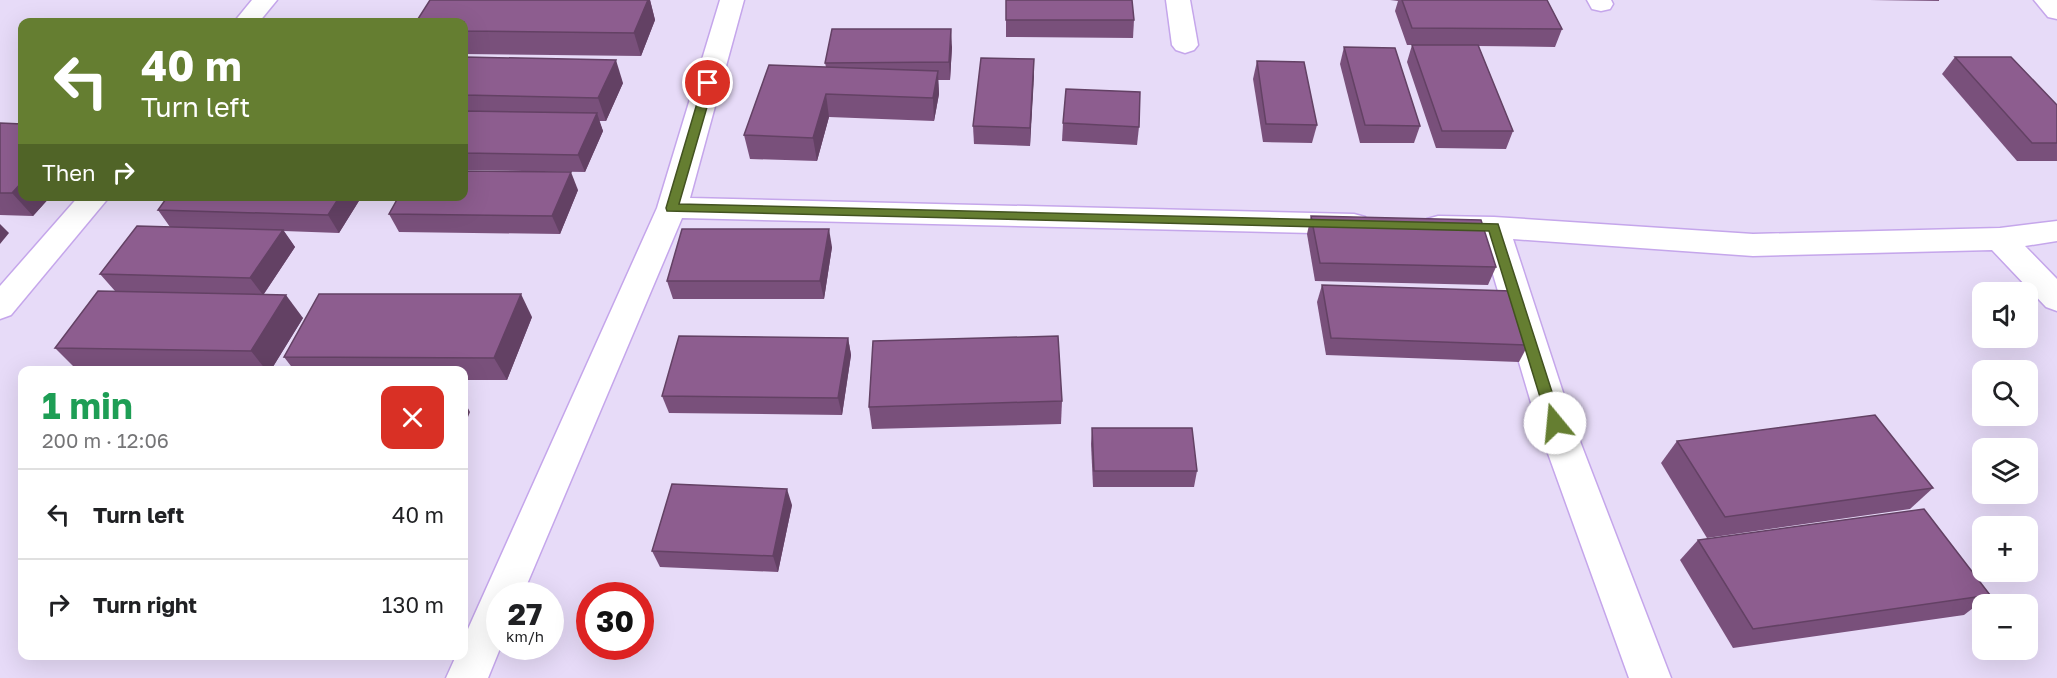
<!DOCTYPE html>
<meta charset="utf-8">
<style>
body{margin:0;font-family:"Golos Text",sans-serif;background:#f6f6f6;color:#202124;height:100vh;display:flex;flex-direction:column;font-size:22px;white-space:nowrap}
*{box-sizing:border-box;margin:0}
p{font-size:20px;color:#757577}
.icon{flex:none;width:33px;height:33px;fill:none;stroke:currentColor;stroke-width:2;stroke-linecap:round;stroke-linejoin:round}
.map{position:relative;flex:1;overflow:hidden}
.side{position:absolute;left:18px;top:366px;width:450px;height:294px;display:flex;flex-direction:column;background:#fff;border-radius:12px;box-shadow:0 6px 24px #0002}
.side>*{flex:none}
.guide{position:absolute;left:18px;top:18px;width:450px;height:183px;border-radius:12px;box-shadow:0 6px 24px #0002;background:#657e31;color:#fff;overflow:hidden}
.controls{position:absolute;left:1972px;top:282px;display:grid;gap:12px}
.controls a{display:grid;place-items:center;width:66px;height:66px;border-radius:12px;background:#fff;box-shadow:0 6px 24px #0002;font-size:30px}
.speed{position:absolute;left:486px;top:582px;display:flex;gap:12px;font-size:30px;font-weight:700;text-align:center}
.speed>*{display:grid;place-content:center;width:78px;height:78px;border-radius:50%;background:#fff;box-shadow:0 6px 24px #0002;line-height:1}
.speed small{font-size:15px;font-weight:400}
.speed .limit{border:9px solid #d22;background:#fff;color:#111}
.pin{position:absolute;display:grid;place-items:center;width:51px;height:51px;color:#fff;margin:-26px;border:3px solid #fff;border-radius:50%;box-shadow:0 2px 6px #0007}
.me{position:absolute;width:66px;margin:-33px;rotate:343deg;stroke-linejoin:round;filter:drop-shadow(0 0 4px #0008)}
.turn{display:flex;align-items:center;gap:21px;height:126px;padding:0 24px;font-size:27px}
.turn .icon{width:78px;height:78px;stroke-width:2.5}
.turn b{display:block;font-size:42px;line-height:51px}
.then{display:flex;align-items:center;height:57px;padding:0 24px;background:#0003;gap:12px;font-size:22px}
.round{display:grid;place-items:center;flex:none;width:63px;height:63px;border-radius:12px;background:#f6f6f6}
.head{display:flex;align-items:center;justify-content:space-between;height:102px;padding:0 24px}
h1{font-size:36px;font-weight:700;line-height:45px;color:#1e9e55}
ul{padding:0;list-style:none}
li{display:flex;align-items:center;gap:18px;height:90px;padding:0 24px;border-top:2px solid #e0e0e0}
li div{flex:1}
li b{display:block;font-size:22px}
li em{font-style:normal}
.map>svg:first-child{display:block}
</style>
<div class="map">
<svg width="2057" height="678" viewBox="0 0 2057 678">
<rect width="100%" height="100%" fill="#e7dbf8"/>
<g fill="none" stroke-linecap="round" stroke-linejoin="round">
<defs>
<g id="minor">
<polygon points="252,0 277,0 259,22 234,22"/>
<polygon points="720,0 744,0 690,198 1354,214 1365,217 1369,224 1365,231 1354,234 682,218 522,596 500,596 501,646 488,678 446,678 456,656 464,656 464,638 657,208"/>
<polygon points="1166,0 1190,0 1198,45 1194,50 1185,53 1176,50 1172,45"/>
<polygon points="1587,0 1611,0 1613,4 1610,9 1601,11 1592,9"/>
<polygon points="2034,0 2057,0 2057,19 2048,17"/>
<polygon points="79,196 110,196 11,315 0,319 0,286"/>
<polygon points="1438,216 1494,217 1753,234 2000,228 2057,221 2057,241 2025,246 2057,279 2057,311 2046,307 1992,250 1753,256 1513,239 1573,423 1671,678 1629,678 1537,423 1482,237 1438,236 1427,233 1423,226 1427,219"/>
</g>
</defs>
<use href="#minor" stroke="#c5a6eb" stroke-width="3"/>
<use href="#minor" fill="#fff" fill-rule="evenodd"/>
</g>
<g fill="#79507b">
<polygon points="430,0 650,0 655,20 641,56 464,54 464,22"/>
<polygon points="1390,0 1547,0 1562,29 1555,47 1478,46 1513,131 1506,149 1436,148 1407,62 1412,45 1407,45 1395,11 1398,1"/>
<polygon points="1870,0 1939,0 1939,1"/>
<polygon points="1006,20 1134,20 1133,38 1006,37"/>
<polygon points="952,47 950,80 938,80 939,94 934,121 829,117 817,161 750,159 744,135 826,67 825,63"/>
<polygon points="1344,47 1420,126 1414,143 1360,143 1340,64"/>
<polygon points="464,57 623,83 606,121 599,121 603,131 585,172 464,170"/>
<polygon points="1955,57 2057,105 2057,161 2017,161 1942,74"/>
<polygon points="1034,59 1030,146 974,144 973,126"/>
<polygon points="1257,61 1317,125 1312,143 1263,142 1253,79"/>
<polygon points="0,123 22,196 51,196 33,216 0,215"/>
<polygon points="1063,123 1139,127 1137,145 1062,141"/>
<polygon points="578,190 560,234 399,232 389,214"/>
<polygon points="362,196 339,233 284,231 295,247 264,294 303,318 271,370 77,370 55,348 115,291 100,274 170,227 158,210"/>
<polygon points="1311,216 1496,267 1488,285 1315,281 1307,234"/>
<polygon points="832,247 824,299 673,299 667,281"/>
<polygon points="1322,285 1528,345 1519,362 1326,355 1317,302"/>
<polygon points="532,317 507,380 464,380 464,370 294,370 284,357"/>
<polygon points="848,338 851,355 842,415 669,413 662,396"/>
<polygon points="1062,401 1061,424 872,429 869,407"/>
<polygon points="1092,428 1197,471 1194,487 1093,487 1091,444"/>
<polygon points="1677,441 1933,488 1910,509 1707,538 1661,463"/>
<polygon points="792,505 778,572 660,567 652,551"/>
<polygon points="1698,540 1990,595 1964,615 1733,648 1680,560"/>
</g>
<g fill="#634164">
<polygon points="648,0 650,0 655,20 641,56 634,33"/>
<polygon points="951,29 952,47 950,80 949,62"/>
<polygon points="1034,59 1034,77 1030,146 1030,128"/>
<polygon points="616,60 623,83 606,121 598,98"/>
<polygon points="938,71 939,94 934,121 933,98"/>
<polygon points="826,94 829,117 817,161 813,138"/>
<polygon points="597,113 603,131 585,172 578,155"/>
<polygon points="571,172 578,190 560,234 552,216"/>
<polygon points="22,182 22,196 51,196 33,216 12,193"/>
<polygon points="340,196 362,196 339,233 328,215"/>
<polygon points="0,224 9,233 0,244"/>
<polygon points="829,229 832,247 824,299 820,281"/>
<polygon points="283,230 295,247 263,295 250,278"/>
<polygon points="521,294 532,317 507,380 494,358"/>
<polygon points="286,295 303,318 271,370 266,370 251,351"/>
<polygon points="848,338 851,355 842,415 838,398"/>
<polygon points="464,401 470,412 464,427"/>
<polygon points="787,489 792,505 778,572 773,556"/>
</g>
<g fill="#8d5d8f" stroke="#634164" stroke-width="1.5">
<polygon points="430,0 648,0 634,33 464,31 464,22 416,22"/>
<polygon points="1006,0 1132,0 1134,20 1006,20"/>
<polygon points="1402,0 1547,0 1562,29 1412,28"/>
<polygon points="832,29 951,29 949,62 825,63"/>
<polygon points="1412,45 1478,45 1513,131 1442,131"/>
<polygon points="1344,47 1395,48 1420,126 1365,125"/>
<polygon points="464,57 616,60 598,98 464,95"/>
<polygon points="1955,57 2011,57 2057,105 2057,143 2032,143"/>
<polygon points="981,58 1034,59 1030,128 973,126"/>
<polygon points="1257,61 1304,62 1317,125 1266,124"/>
<polygon points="769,65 938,71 933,98 826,94 813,138 744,135"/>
<polygon points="1066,89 1140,92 1139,127 1063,123"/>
<polygon points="464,111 597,113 578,155 464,153"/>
<polygon points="0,123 22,124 22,182 12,193 0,193"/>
<polygon points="464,171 571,172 552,216 389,214 399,196 464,196"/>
<polygon points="168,196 340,196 328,215 158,210"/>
<polygon points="1311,216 1481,220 1496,267 1320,263"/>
<polygon points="137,226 283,230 250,278 100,274"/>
<polygon points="682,229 829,229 820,281 667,281"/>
<polygon points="1322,285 1511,291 1528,345 1331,338"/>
<polygon points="98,291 286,295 251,351 55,348"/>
<polygon points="319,294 521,294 494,358 284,357"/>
<polygon points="679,336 848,338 838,398 662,396"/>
<polygon points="1058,336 1062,401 869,407 873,341"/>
<polygon points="1875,415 1933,488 1725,517 1677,441"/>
<polygon points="1092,428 1192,428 1197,471 1094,471"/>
<polygon points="672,484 787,489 773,556 652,551"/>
<polygon points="1924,509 1990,595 1753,629 1698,540"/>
</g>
<polygon fill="#657e31" stroke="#425220" stroke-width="1.5" points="708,80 714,83 679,204 1498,224 1562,423 1560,427 1550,427 1548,423 1489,231 667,211 666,208 703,83"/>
</svg>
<div class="controls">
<a><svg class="icon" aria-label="sound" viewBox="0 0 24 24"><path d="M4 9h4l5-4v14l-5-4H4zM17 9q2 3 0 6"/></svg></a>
<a><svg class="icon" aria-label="search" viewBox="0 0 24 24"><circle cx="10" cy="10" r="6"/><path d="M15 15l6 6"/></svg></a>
<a><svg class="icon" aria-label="layers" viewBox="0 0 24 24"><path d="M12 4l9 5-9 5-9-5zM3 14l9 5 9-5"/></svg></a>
<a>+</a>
<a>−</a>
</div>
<div class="speed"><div>27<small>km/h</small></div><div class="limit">30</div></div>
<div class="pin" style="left:708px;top:83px;background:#d93025"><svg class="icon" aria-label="arrive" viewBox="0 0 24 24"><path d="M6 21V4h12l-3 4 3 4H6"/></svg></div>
<svg class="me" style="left:1555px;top:423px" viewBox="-20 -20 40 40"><circle r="19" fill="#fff"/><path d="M0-13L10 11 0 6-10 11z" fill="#657e31"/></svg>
<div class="guide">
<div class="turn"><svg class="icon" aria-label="left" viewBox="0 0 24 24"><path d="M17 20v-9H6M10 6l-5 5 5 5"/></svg><div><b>40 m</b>Turn left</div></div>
<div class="then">Then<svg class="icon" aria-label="right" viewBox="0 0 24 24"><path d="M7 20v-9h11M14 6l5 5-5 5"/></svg></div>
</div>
<section class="side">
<div class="head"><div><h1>1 min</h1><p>200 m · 12:06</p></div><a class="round" style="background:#d93025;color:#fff"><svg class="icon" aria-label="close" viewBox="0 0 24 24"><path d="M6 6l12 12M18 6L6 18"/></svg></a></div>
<ul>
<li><svg class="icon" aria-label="left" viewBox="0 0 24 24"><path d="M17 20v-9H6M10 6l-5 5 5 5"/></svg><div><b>Turn left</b></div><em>40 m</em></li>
<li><svg class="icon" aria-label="right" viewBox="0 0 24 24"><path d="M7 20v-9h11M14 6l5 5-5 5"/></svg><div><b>Turn right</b></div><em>130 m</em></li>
</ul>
</section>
</div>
